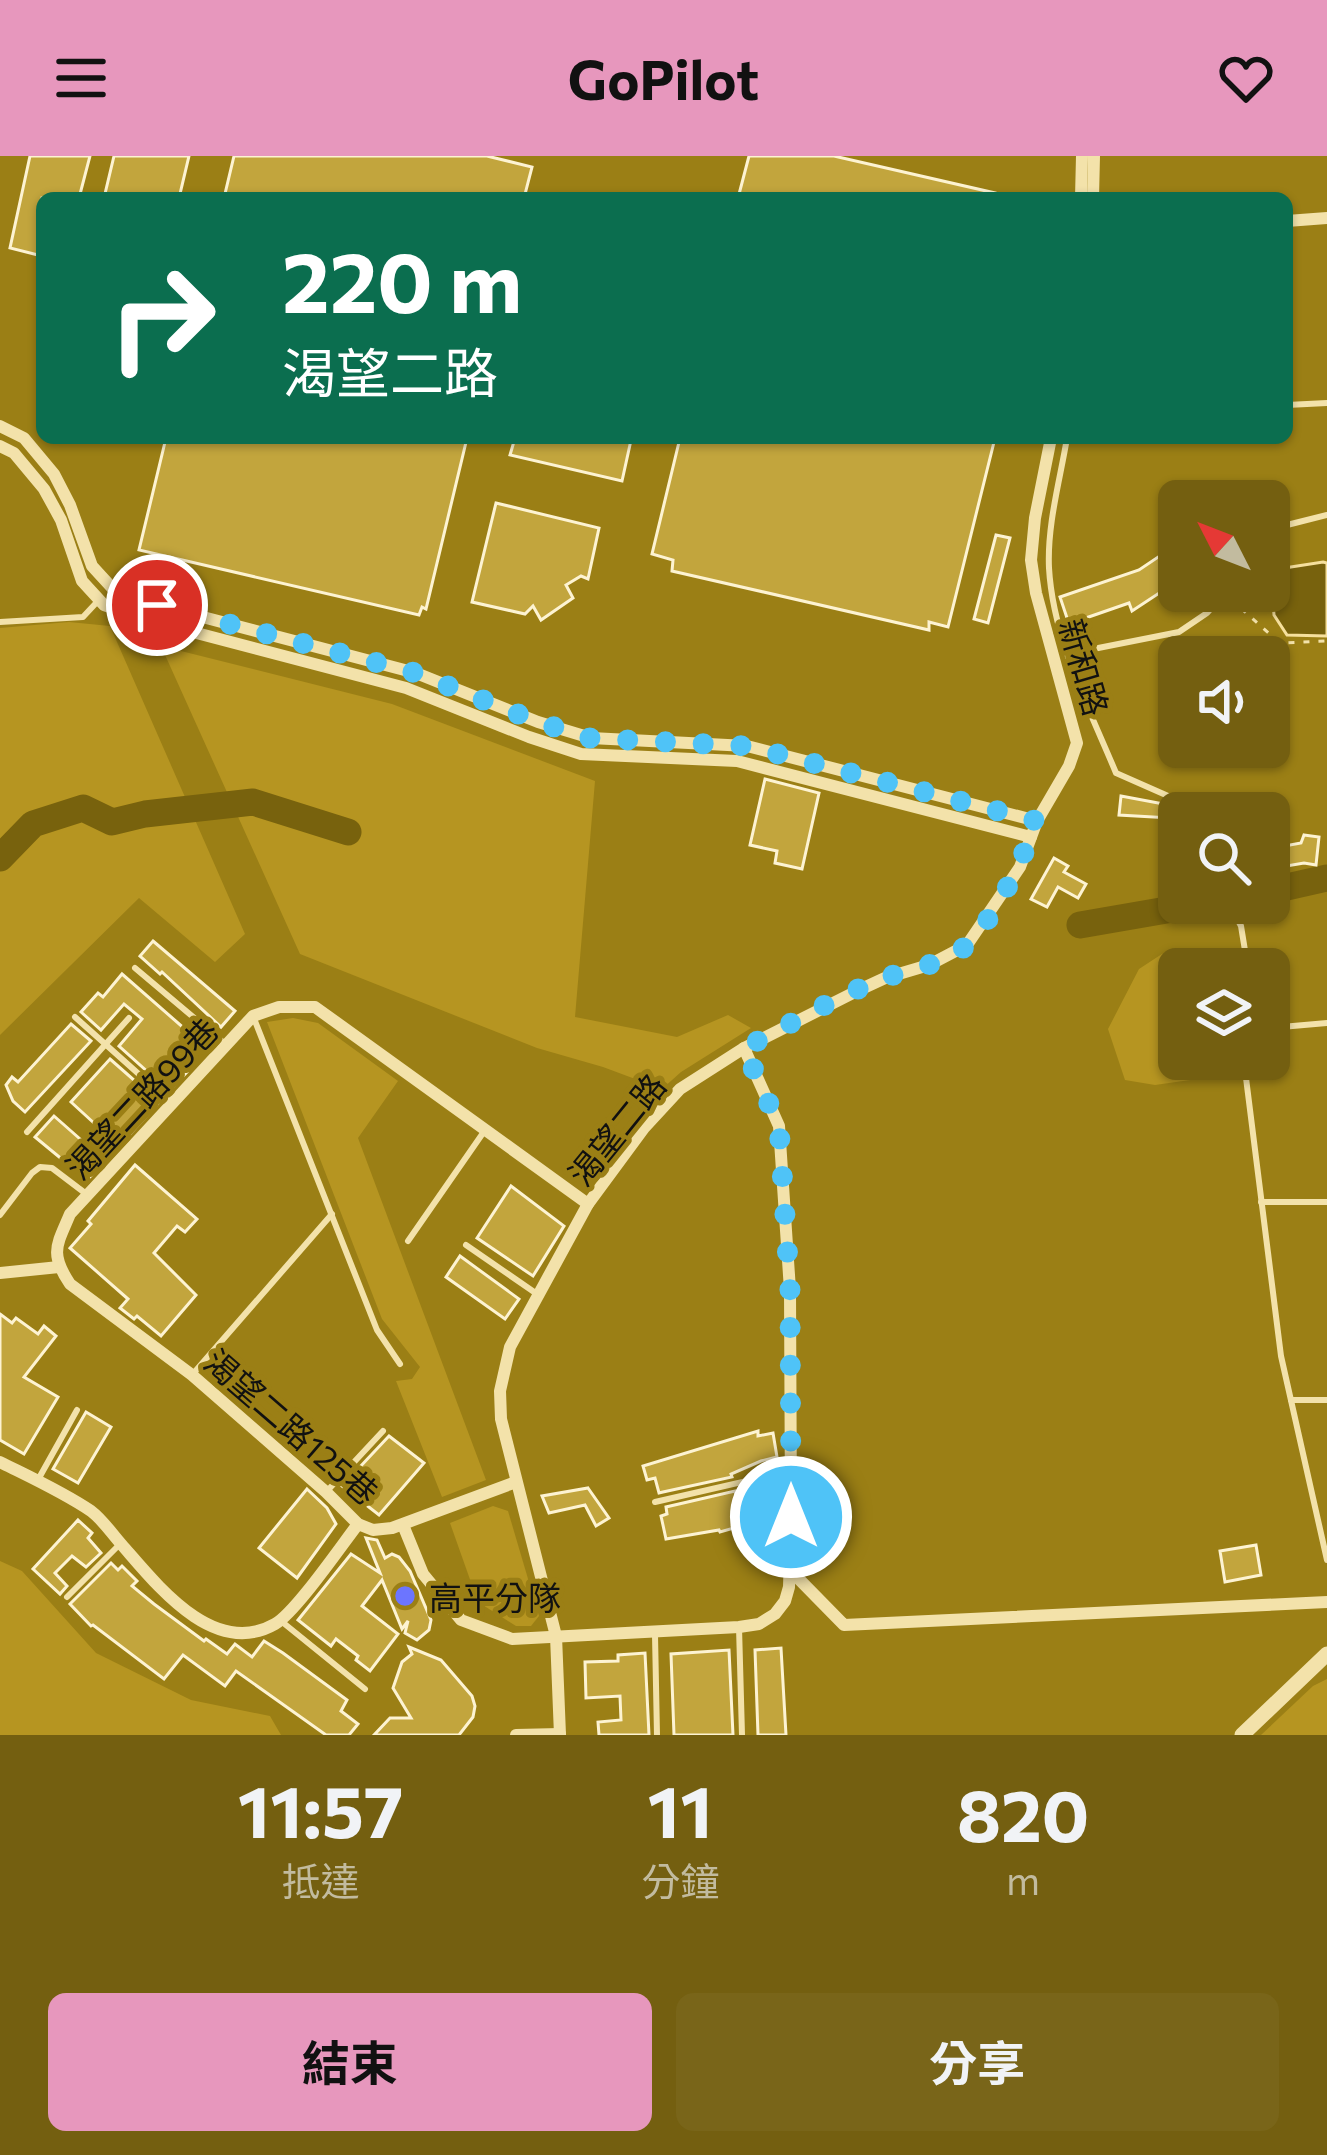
<!DOCTYPE html>
<html lang="zh-TW">
<meta charset="utf-8">
<style>
body{margin:0;font-family:Commissioner,"Noto Sans TC",sans-serif;background:#796519;color:#f1f3f6;height:100vh;display:flex;flex-direction:column;font-size:45px;white-space:nowrap}
*{box-sizing:border-box;margin:0}
p{font-size:39px;color:#c2bb9f}
.icon{flex:none;width:66px;height:66px;fill:none;stroke:currentColor;stroke-width:2;stroke-linecap:round;stroke-linejoin:round}
.map{position:relative;height:1579px;overflow:hidden}
.details{display:flex;flex-direction:column;background:#745f10;flex:1}
.details>*{flex:none}
.top-card{position:absolute;left:36px;top:36px;width:1257px;height:252px;border-radius:18px;box-shadow:0 3px 9px #0004;background:#0b6e4f;color:#fff;overflow:hidden}
.needle{width:78px;rotate:312deg}
.fabs{position:absolute;left:1158px;top:324px;display:grid;gap:24px}
.fabs a{display:grid;place-items:center;width:132px;height:132px;border-radius:18px;background:#745f10;box-shadow:0 3px 9px #0004;font-size:60px}
.pin{position:absolute;display:grid;place-items:center;width:102px;height:102px;color:#fff;margin:-51px;border:6px solid #fff;border-radius:50%;box-shadow:0 3px 12px #0007}
.me{position:absolute;width:132px;margin:-66px;rotate:0deg;stroke-linejoin:round;filter:drop-shadow(0 0 9px #0008)}
.turn{display:flex;align-items:center;gap:42px;height:252px;padding:0 48px;font-size:54px}
.turn .icon{width:156px;height:156px;stroke-width:2.5}
.turn b{display:block;font-size:84px;line-height:102px}
.eta{display:flex;justify-content:space-evenly;align-items:center;height:204px;text-align:center}
.eta b{font-size:72px;font-weight:700;line-height:84px}
.action{display:flex;gap:24px;margin-top:auto;padding:24px 48px}
.action a{flex:1;height:138px;border-radius:18px;background:#e797bd;color:#111;font-size:48px;font-weight:700;line-height:138px;text-align:center}
.action a+a{background:#796519;color:#f1f3f6}
header{display:flex;justify-content:space-between;align-items:center;height:156px;padding:0 48px;background:#e797bd;color:#111;font-size:54px;font-weight:700}
.map>svg:first-child{display:block}
</style>
<header><svg class="icon" aria-label="menu" viewBox="0 0 24 24"><path d="M4 6h16M4 12h16M4 18h16"/></svg>GoPilot<svg class="icon" aria-label="heart" viewBox="0 0 24 24"><path d="M12 20l-8-8c-3-5 5-10 8-4 3-6 11-1 8 4z"/></svg></header>
<div class="map">
<svg width="1327" height="1579" viewBox="0 0 1327 1579">
<rect width="100%" height="100%" fill="#9b7f15"/>
<g fill="#b69521">
<polygon points="69,466 110,470 245,778 215,806 139,742 0,879 0,472"/>
<polygon points="161,490 392,548 595,625 575,861 677,881 728,859 751,872 681,916 662,933 603,911 537,892 300,798"/>
<polygon points="1165,796 1186,801 1189,813 1179,813 1179,872 1174,879 1179,903 1183,903 1186,910 1229,904 1232,918 1155,929 1125,924 1108,873 1139,813"/>
<polygon points="293,862 318,867 398,925 358,982 486,1324 442,1341 396,1225 412,1223 420,1211 382,1163 267,866"/>
<polygon points="493,1350 508,1355 539,1460 531,1470 516,1470 478,1446 450,1367"/>
<polygon points="0,1405 22,1415 96,1497 191,1544 270,1560 281,1579 0,1579"/>
<polygon points="1327,1523 1327,1579 1261,1579 1313,1530"/>
</g>
<polygon fill="#78620d" stroke="#f6e09d" stroke-width="3" points="1323,406 1327,407 1327,480 1287,479 1274,459 1271,417 1278,413"/>
<g fill="none" stroke-linecap="round" stroke-linejoin="round">
<g stroke="#78620d" stroke-width="27">
<polyline points="0,702 33,668 83,652 112,666 145,658 253,646 348,676"/>
<polyline points="1269,735 1327,722"/>
<polyline points="1080,769 1207,747"/>
</g>
</g>
<g fill="#c2a53d" stroke="#fdf3d2" stroke-width="3">
<polygon points="30,0 90,0 79,42 42,42 42,100 10,92"/>
<polygon points="114,0 189,0 179,42 104,42"/>
<polygon points="234,0 487,0 532,11 524,42 224,42"/>
<polygon points="749,0 834,0 995,37 994,42 738,42"/>
<polygon points="166,282 467,282 426,453 422,451 419,459 139,394"/>
<polygon points="515,282 623,282 631,284 622,325 510,299"/>
<polygon points="680,282 995,282 948,471 929,466 929,474 672,415 673,404 652,398"/>
<polygon points="496,347 599,372 588,423 581,420 566,429 573,442 541,464 533,450 525,458 472,446"/>
<polygon points="996,379 1010,382 988,467 974,463"/>
<polygon points="1179,387 1179,424 1132,455 1129,447 1080,464 1087,485 1076,489 1060,441 1139,414"/>
<polygon points="765,623 819,637 802,713 775,707 777,695 750,689"/>
<polygon points="1121,640 1169,649 1170,662 1119,659"/>
<polygon points="1304,679 1319,681 1316,709 1304,707 1269,713 1269,693 1301,687"/>
<polygon points="1054,702 1068,710 1064,716 1086,728 1078,742 1058,731 1047,751 1031,743"/>
<polygon points="153,785 235,855 221,871 162,816 160,818 140,800"/>
<polygon points="122,818 202,888 182,911 187,916 169,935 119,890 142,863 124,848 101,874 81,856 98,837 103,841"/>
<polygon points="71,868 91,885 25,956 13,945 6,929 12,921 18,926"/>
<polygon points="110,903 159,946 119,990 71,946"/>
<polygon points="54,960 105,1005 87,1024 35,981"/>
<polygon points="135,1009 197,1063 185,1076 177,1070 154,1097 196,1139 161,1180 137,1160 134,1163 120,1152 128,1143 70,1092 91,1068 88,1065"/>
<polygon points="511,1030 564,1070 533,1120 477,1082"/>
<polygon points="460,1100 519,1143 505,1163 446,1121"/>
<polygon points="0,1158 12,1167 16,1162 38,1178 44,1170 56,1180 24,1221 58,1241 24,1298 0,1284"/>
<polygon points="86,1256 111,1271 78,1327 53,1313"/>
<polygon points="758,1275 758,1280 773,1277 777,1301 761,1305 731,1318 732,1321 663,1336 659,1337 655,1322 647,1324 643,1310"/>
<polygon points="389,1280 424,1307 379,1359 342,1330"/>
<polygon points="588,1332 609,1362 596,1370 585,1349 549,1357 542,1340"/>
<polygon points="307,1333 327,1352 336,1368 297,1422 259,1392"/>
<polygon points="760,1334 762,1345 772,1342 776,1360 720,1376 719,1374 666,1383 661,1360 667,1358 666,1351 735,1335 736,1340"/>
<polygon points="78,1364 92,1377 88,1382 101,1397 86,1411 72,1400 55,1417 67,1430 60,1438 33,1413"/>
<polygon points="366,1382 377,1384 385,1402 392,1398 399,1401 410,1415 431,1464 429,1474 417,1484 405,1477 408,1465 402,1473 382,1424 362,1450 398,1478 370,1515 356,1504 358,1500 336,1483 331,1490 298,1464 351,1398 380,1417"/>
<polygon points="1256,1389 1261,1419 1225,1426 1220,1395"/>
<polygon points="111,1407 118,1414 122,1410 137,1425 132,1430 154,1448 204,1485 206,1483 227,1498 235,1488 252,1501 264,1485 283,1497 347,1544 341,1555 358,1568 349,1579 326,1579 236,1515 225,1530 183,1499 164,1523 93,1469 91,1470 70,1448"/>
<polygon points="409,1491 441,1504 472,1540 475,1550 473,1561 459,1579 374,1579 390,1562 411,1562 393,1532 402,1506 412,1498"/>
<polygon points="781,1492 786,1579 758,1579 755,1494"/>
<polygon points="729,1494 733,1579 674,1579 671,1498"/>
<polygon points="645,1497 649,1579 599,1579 598,1566 621,1564 620,1540 586,1542 585,1506 618,1505 618,1499"/>
</g>
<g fill="none" stroke-linecap="round" stroke-linejoin="round">
<path stroke="#f3e2aa" stroke-width="3" stroke-dasharray="6 9" stroke-linecap="butt" d="M1229 444C1248 456 1262 473 1281 487L1327 485"/>
<g stroke="#f3e2aa" stroke-width="6">
<polyline points="1287,249 1327,247"/>
<path d="M1067 282C1060 324 1047 369 1049 412 1053 483 1089 552 1116 617L1184 647 1198 657"/>
<polyline points="1269,379 1287,369 1327,359"/>
<polyline points="0,466 83,461 97,446"/>
<polyline points="1068,498 1179,476 1207,457 1227,435"/>
<polyline points="1229,747 1241,770 1248,813"/>
<polyline points="135,812 224,887"/>
<polyline points="253,860 377,1174 400,1208"/>
<polyline points="75,861 170,946"/>
<polyline points="1269,872 1327,867"/>
<polyline points="1248,903 1246,922 1281,1200 1327,1404"/>
<polyline points="27,976 129,862"/>
<polyline points="1261,1046 1327,1046"/>
<polyline points="0,1059 32,1017 40,1011 52,1012 85,1037"/>
<polyline points="408,1085 483,977"/>
<polyline points="466,1089 537,1138"/>
<polyline points="192,1219 332,1058"/>
<polyline points="1291,1244 1327,1244"/>
<polyline points="39,1322 77,1254"/>
<polyline points="328,1334 383,1275"/>
<polyline points="655,1346 790,1315"/>
<polyline points="67,1441 120,1388"/>
<polyline points="281,1465 365,1533"/>
<polyline points="739,1471 742,1579"/>
<polyline points="655,1479 657,1579"/>
</g>
<g stroke="#f3e2aa" stroke-width="12">
<polyline points="1081,42 1082,0"/>
<polyline points="1093,42 1094,0"/>
<polyline points="1287,65 1327,62"/>
<polyline points="0,270 24,282 54,318 70,349 92,410 114,434 157,449 416,517 538,566 591,582 747,590 1037,665"/>
<polyline points="0,290 14,297 44,333 61,364 82,425 104,449 147,464 406,532 529,581 581,598 737,605 1031,681"/>
<polyline points="0,1117 59,1111"/>
<path d="M0 1306C30 1321 63 1336 91 1355 103 1364 112 1378 122 1389 157 1429 214 1503 275 1468 295 1457 341 1390 358 1368"/>
<path d="M516 1326 392 1372 373 1374 358 1368 326 1336 192 1219 70 1128C49 1097 57 1089 70 1058L253 860 279 851H315L588 1048"/>
<polyline points="403,1369 423,1418 461,1464 512,1483 739,1471 759,1468 775,1458 785,1445 789,1431 791,1361 790,1134 779,970 744,892"/>
<polyline points="790,1414 844,1469 1327,1446"/>
<polyline points="516,1579 560,1578"/>
<polyline points="560,1579 556,1480 501,1263 500,1235 510,1191 588,1048 644,972 680,933 744,892 857,835 885,822 929,809 967,789 1020,711 1037,665 1069,610 1077,587 1036,437 1031,404 1035,362 1051,282"/>
</g>
<polyline stroke="#f3e2aa" stroke-width="15" points="1242,1579 1327,1498"/>
</g>
<g fill="none" stroke-linecap="round" stroke-linejoin="round">
<path stroke="#4fc3f7" stroke-width="21" stroke-dasharray="0 37.8" d="M157 449 416 517 538 566 590 582 747 590 1037 665C1021 706 1000 753 970 786 949 808 912 812 885 822 836 840 790 869 744 892L779 970 790 1134 791 1361"/>
</g>
<circle fill="#6c75ff" stroke="#9b7f15" stroke-width="4.5" cx="405" cy="1440" r="12"/>
<g text-anchor="middle" dominant-baseline="central" stroke-width="10" stroke-linejoin="round" paint-order="stroke">
<g font-size="33" fill="#111" stroke="#9b7f15">
<text transform="translate(1085 511) rotate(74)">新和路</text>
<text transform="translate(141 942) rotate(-47)">渴望二路99巷</text>
<text transform="translate(616 973) rotate(-51)">渴望二路</text>
<text transform="translate(292 1270) rotate(41)">渴望二路125巷</text>
</g>
<g font-size="33" fill="#111" stroke="#9b7f15" text-anchor="start">
<text x="429" y="1440">高平分隊</text>
</g>
</g>
</svg>
<div class="fabs">
<a><svg class="needle" viewBox="-14 -14 28 28"><path d="M0-13l5 13h-10z" fill="#e53935"/><path d="M0 13l5-13h-10z" fill="#c2bb9f"/></svg></a>
<a><svg class="icon" aria-label="sound" viewBox="0 0 24 24"><path d="M4 9h4l5-4v14l-5-4H4zM17 9q2 3 0 6"/></svg></a>
<a><svg class="icon" aria-label="search" viewBox="0 0 24 24"><circle cx="10" cy="10" r="6"/><path d="M15 15l6 6"/></svg></a>
<a><svg class="icon" aria-label="layers" viewBox="0 0 24 24"><path d="M12 4l9 5-9 5-9-5zM3 14l9 5 9-5"/></svg></a>
</div>
<div class="pin" style="left:157px;top:449px;background:#d93025"><svg class="icon" aria-label="arrive" viewBox="0 0 24 24"><path d="M6 21V4h12l-3 4 3 4H6"/></svg></div>
<svg class="me" style="left:791px;top:1361px" viewBox="-20 -20 40 40"><circle r="17" fill="#4fc3f7" stroke="#fff" stroke-width="3"/><path d="M0-11L8 9 0 5-8 9z" fill="#fff"/></svg>
<div class="top-card">
<div class="turn"><svg class="icon" aria-label="right" viewBox="0 0 24 24"><path d="M7 20v-9h11M14 6l5 5-5 5"/></svg><div><b>220 m</b>渴望二路</div></div>
</div>
</div>
<section class="details">
<div class="eta">
<div><b>11:57</b><p>抵達</p></div>
<div><b>11</b><p>分鐘</p></div>
<div><b>820</b><p>m</p></div>
</div>
<div class="action"><a>結束</a><a>分享</a></div>
</section>
